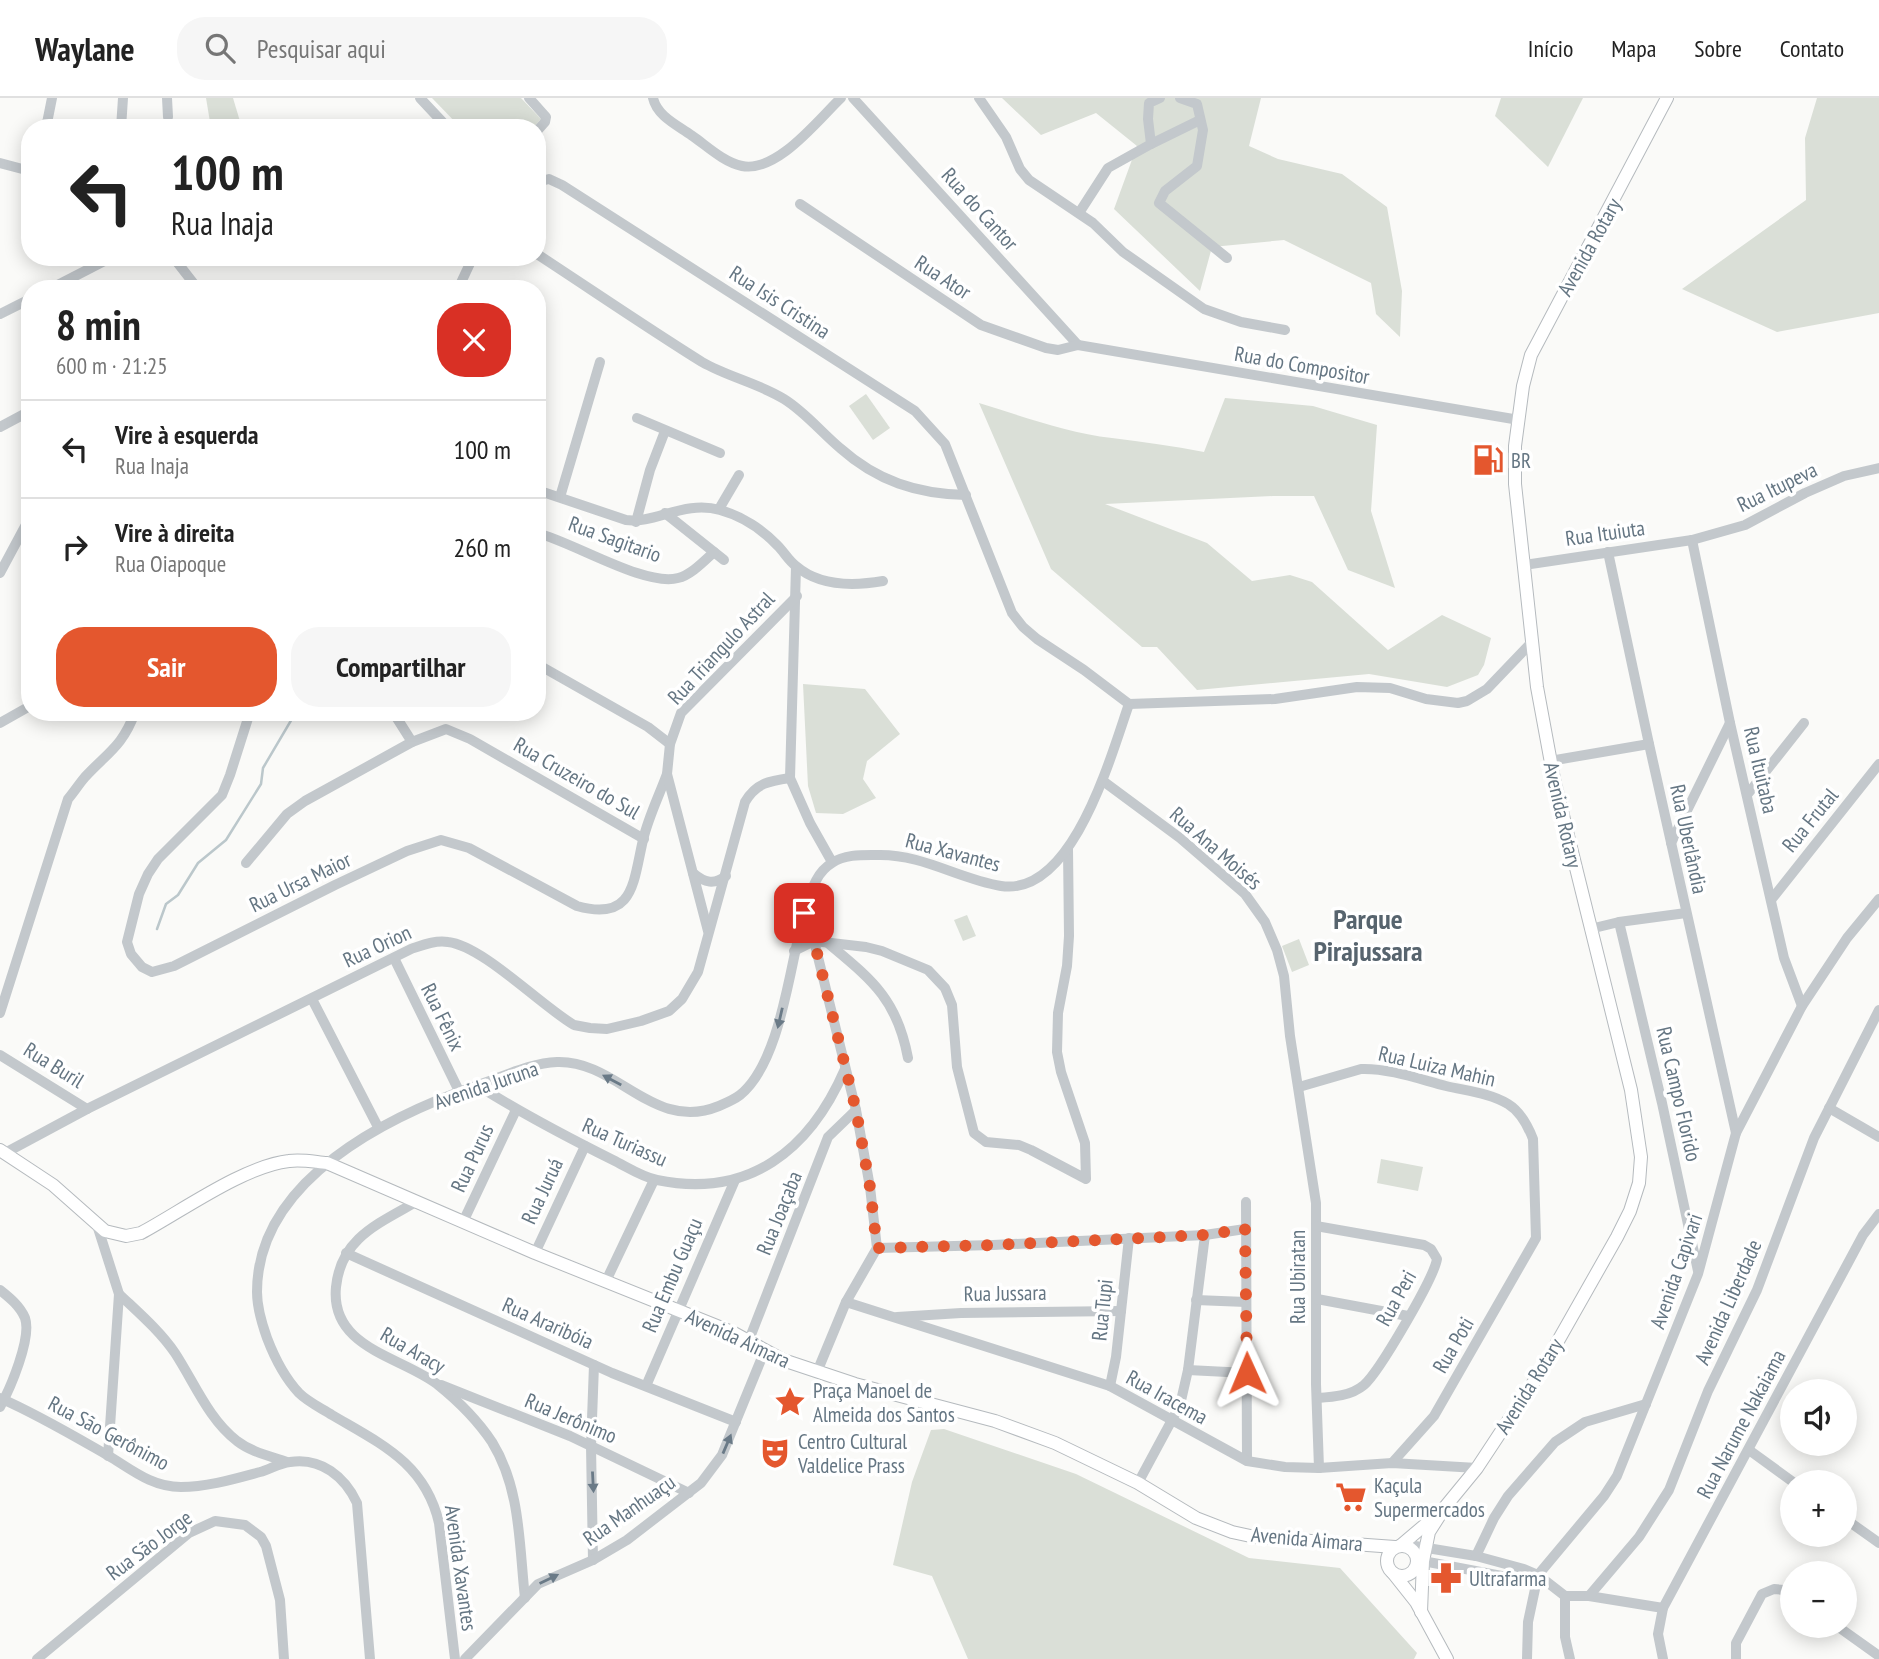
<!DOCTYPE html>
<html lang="pt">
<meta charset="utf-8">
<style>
body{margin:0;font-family:"PT Sans Narrow",sans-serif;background:#f6f6f6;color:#222;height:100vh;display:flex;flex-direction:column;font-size:26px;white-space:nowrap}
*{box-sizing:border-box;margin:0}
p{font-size:23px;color:#767676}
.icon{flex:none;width:38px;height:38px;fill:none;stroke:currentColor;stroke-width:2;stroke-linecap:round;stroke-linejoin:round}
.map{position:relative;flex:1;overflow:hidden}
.drawer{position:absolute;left:21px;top:182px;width:525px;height:441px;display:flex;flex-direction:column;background:#fff;border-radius:28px;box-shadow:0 4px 18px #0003}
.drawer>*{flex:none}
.guide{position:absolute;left:21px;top:21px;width:525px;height:147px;border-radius:28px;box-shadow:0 4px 18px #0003;background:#fff;color:#222;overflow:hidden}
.controls{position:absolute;left:1780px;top:1281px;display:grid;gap:14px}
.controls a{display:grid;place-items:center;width:77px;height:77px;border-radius:50%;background:#fff;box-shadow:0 4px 18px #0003;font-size:35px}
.pin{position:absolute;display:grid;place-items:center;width:60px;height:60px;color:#fff;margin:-30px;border-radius:14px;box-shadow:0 4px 10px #0006}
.me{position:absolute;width:77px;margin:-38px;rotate:359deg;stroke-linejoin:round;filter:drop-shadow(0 0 5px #0008)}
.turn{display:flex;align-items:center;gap:24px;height:147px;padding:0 35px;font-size:32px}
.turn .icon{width:91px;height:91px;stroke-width:2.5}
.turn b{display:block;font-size:49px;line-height:60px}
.round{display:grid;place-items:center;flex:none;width:74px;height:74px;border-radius:28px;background:#f6f6f6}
.overview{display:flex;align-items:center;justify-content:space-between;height:119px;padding:0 35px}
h1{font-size:42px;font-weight:700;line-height:52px}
.button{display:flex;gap:14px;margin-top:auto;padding:14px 35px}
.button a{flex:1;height:80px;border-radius:28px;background:#e4572e;color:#fff;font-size:28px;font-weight:700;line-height:80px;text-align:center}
.button a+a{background:#f6f6f6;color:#222}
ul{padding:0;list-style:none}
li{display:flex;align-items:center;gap:21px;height:98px;padding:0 35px;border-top:2px solid #e0e0e0}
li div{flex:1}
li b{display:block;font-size:26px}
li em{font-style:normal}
header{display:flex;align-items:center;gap:42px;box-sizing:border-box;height:98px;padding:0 35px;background:#fff;border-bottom:2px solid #e0e0e0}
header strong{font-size:33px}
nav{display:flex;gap:38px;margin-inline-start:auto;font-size:24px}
.search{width:490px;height:63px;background:#f6f6f6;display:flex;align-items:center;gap:18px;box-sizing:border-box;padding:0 24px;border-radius:28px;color:#767676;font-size:26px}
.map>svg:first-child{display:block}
</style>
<header>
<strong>Waylane</strong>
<div class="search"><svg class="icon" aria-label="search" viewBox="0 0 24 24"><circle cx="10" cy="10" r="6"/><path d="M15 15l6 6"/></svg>Pesquisar aqui</div>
<nav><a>Início</a><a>Mapa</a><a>Sobre</a><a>Contato</a></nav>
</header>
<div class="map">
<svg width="1879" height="1561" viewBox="0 0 1879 1561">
<rect width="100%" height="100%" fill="#fafaf8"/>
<g fill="#dadfd7">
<polygon points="206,0 233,0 242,30 211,30"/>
<polygon points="432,0 521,0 541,21 533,30 461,30"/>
<polygon points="1002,0 1261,0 1249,48 1278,61 1342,76 1387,109 1402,193 1400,239 1376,216 1371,185 1284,142 1212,149 1200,193 1114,111 1137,48 1096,15 1041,37"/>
<polygon points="1501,0 1583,0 1548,69 1495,18"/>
<polygon points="1817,0 1879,0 1879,215 1777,234 1682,191 1806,102 1805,40"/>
<polygon points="866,296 890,330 873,342 849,308"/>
<path d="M1225 300 1313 308 1377 327 1371 413 1395 490 1348 472 1314 398H1273L1105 406 1207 445 1252 483 1290 477 1312 484 1388 552 1442 517 1491 540 1484 567 1478 577 1447 589 1369 576 1197 592 1157 549H1142L1051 471 979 305C1022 318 1067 335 1112 340 1143 344 1173 348 1204 354Z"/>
<polygon points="803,586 865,591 900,636 867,663 863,681 876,700 843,716 816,715 808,688"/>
<polygon points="967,817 976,838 963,843 954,822"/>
<polygon points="1299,841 1309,867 1292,874 1282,848"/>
<polygon points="1381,1061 1423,1069 1418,1093 1377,1085"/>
<polygon points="944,1331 1076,1376 1249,1460 1340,1470 1417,1555 1414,1561 968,1561 932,1478 893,1467 912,1384 931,1332"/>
</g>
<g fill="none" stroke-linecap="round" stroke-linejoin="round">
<polyline stroke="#bbc7cb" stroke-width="2.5" points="157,831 166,806 178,797 198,765 226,742 261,686 263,670 296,614"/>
<defs>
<g id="major">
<path d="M0 1052 53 1087 105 1133 126 1138 141 1135C182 1113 244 1068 289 1063 301 1061 315 1064 327 1065L535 1155 732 1234 783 1262 855 1286 995 1323 1055 1345 1138 1385 1196 1420 1232 1434 1255 1439 1395 1449"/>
<polyline points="1400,1448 1432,1421"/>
<circle cx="1402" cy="1463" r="15"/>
<polyline points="1393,1475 1416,1504 1447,1561"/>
<polyline points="1421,1514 1423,1463 1429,1434 1445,1409 1477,1370 1541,1273 1617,1139 1630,1113 1639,1085 1641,1059 1631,992 1554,681 1537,589 1515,386 1515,348 1523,288 1531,257 1667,0"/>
</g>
</defs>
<use href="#major" stroke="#b5babe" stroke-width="14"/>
<g stroke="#c3c8cc" stroke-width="10">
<polyline points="167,0 168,19"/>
<polyline points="420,0 448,30"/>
<polyline points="529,0 546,19 545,24 537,33"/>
<path d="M653 0C657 18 677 27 691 37 706 47 723 64 742 68 777 75 817 23 841 0"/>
<polyline points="853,0 1078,247"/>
<polyline points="979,0 1006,39 1020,71 1029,82 1093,125 1123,154 1204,211 1241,224 1285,232"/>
<polyline points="1180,0 1197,6 1203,32 1197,68 1165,93 1159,105 1227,160"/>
<polyline points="46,30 52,0"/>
<polyline points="121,30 123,0"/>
<polyline points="1151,46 1200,22"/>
<polyline points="0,65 30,73"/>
<polyline points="537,84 549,81 562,87 915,313 945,346 1012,515 1023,529 1037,541 1084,572 1129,606 1275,601 1357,589 1390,590 1426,601 1458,605 1467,603 1487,591 1532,544"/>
<polyline points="800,106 981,227 1046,250 1058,252 1078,247 1519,322"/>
<polyline points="1079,115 1108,70 1151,46 1148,21 1149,5 1160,0"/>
<path d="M537 156C592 192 646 229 702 264 728 279 758 285 784 301 805 314 821 334 840 350 877 383 917 396 966 397"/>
<polyline points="173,159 198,191"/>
<polyline points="50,191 112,159"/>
<polyline points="458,191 473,159"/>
<polyline points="0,216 30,201"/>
<polyline points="637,320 720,355"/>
<polyline points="0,329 30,313"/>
<path d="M537 392 626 422C655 426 684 402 720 412 742 418 763 432 778 448 784 454 789 463 796 468 820 489 854 488 883 483"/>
<polyline points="560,399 600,264"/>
<polyline points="719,411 739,377"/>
<polyline points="665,415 724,462"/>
<polyline points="636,424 650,372 665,333"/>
<path d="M537 435C573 444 645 489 678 480 691 477 704 463 714 454"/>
<polyline points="1692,442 1730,625 1784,860 1802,908"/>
<polyline points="1608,454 1649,646 1736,1035"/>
<polyline points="1524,467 1692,442 1745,427 1805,395 1844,378 1879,370"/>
<polyline points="796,469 790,680 810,725 832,764"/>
<polyline points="0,475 30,419"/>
<polyline points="537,566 648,629 670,646"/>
<path d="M250 614 230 677 222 697 158 761 148 776 139 796 127 844 131 856 142 869 152 874 174 868 335 787 407 753 441 742 469 750 577 808C634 824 633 785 643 742 648 720 659 698 667 676"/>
<polyline points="393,614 412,644"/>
<polyline points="0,625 30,608"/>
<polyline points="1550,663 1649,646"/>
<polyline points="1103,683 1180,740 1245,796 1265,824 1277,852 1284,878 1290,938 1316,1105 1316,1286 1319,1370"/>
<polyline points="1747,697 1804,625"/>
<polyline points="1671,745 1730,625"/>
<polyline points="246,765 287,716 305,703 412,644 446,631 470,641 644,741"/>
<path d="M693 775C705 785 714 787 726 778"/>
<polyline points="1771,802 1879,666"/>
<polyline points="804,815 814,843 856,1012 870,1089 877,1150 846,1204 817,1274"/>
<polyline points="1619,824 1662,1005 1698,1173"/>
<polyline points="1590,831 1619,824 1686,815"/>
<polyline points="708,833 667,676 670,646 681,615 797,498"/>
<path d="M829 846C872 882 897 901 908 960"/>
<polyline points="794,853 814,843 866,849 882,853 928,872 945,890 952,907 957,969 974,1035 986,1044 1019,1047 1031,1052 1086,1081 1085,1045 1061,974 1057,954 1058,915 1067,868 1069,838 1068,751"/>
<polyline points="394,860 459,993"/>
<polyline points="312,901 378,1029"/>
<path d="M0 915 68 701C74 694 79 686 85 679 107 655 123 648 135 614"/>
<polyline points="0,957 87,1011"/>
<path d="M477 987C521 1015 567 1039 613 1062 627 1069 642 1079 657 1082 749 1101 810 1052 845 971"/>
<path d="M1299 989 1361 971C1389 970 1419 981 1446 988 1467 993 1490 995 1508 1006 1521 1014 1528 1028 1533 1041L1536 1140 1434 1318 1392 1365"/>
<polyline points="1829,1010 1879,1039"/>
<path d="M5 1055 87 1011 411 851C423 847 435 842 448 844 483 848 540 907 574 927L590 930 607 931 641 923 669 913 682 901 698 874 745 704C756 685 769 683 790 680"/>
<path d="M416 1104C378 1126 341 1140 336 1189 330 1250 400 1258 437 1286 457 1302 478 1323 492 1344 521 1391 519 1447 525 1500"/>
<polyline points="1246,1104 1247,1363"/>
<polyline points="463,1124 516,1012"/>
<polyline points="97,1127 119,1196 108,1358"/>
<path d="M1316 1128 1424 1147 1431 1151 1437 1161C1434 1180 1379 1274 1364 1287 1351 1298 1333 1299 1317 1300"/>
<polyline points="877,1150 993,1147 1205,1137 1245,1131"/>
<polyline points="346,1155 612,1275 736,1324"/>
<polyline points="535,1155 585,1048"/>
<polyline points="606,1183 654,1082"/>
<path d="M0 1192C10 1200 20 1208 25 1220 32 1240 10 1291 0 1309"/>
<path d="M119 1196C139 1215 160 1233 175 1255 194 1284 209 1322 237 1343 251 1354 270 1358 287 1364"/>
<polyline points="1317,1201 1408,1218"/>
<polyline points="1196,1202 1246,1204"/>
<polyline points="846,1204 1110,1288 1247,1363 1285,1369 1319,1370 1392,1365 1477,1370"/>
<polyline points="897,1219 961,1215 1121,1213"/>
<polyline points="749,1242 828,1039 856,1012"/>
<polyline points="1188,1272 1247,1275"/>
<polyline points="441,1287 570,1338 689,1395"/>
<polyline points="646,1288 735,1082"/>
<polyline points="1110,1288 1116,1259 1129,1140"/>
<path d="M0 1300C37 1316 74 1338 109 1358 132 1372 152 1389 181 1389 207 1389 234 1381 260 1374 270 1371 280 1365 290 1364 321 1359 345 1379 357 1405L370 1561"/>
<polyline points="1749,1352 1793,1384"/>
<polyline points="1138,1385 1180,1307 1188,1272 1205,1137"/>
<polyline points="1844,1420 1879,1445"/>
<polyline points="1407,1449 1415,1448 1476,1458 1524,1471 1538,1477 1565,1498 1589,1498 1663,1510"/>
<polyline points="1476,1458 1494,1420 1508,1398 1555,1344 1585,1324 1646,1306"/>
<polyline points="593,1462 591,1348 594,1267"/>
<polyline points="1423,1463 1539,1485"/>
<polyline points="1565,1498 1565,1539 1570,1561"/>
<polyline points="1589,1498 1639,1439 1669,1392 1708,1293 1757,1192 1814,1040 1879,912"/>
<polyline points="1837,1528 1879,1558"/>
<polyline points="37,1561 189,1435 215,1423 245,1427 261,1439 266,1448 280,1502 284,1561"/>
<path d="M455 1561 439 1425C425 1365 381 1346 332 1317 321 1310 308 1304 299 1295 284 1279 275 1261 267 1240 262 1226 257 1209 257 1194 257 1081 390 1017 481 986 505 978 531 965 557 964 618 962 653 1035 719 1008 726 1005 735 1001 740 997 782 963 790 863 805 812 811 795 815 775 832 765 845 756 863 757 878 757 922 756 959 781 1001 788 1073 799 1111 657 1129 606"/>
<polyline points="465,1561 538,1486 593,1462 627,1442 701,1385 722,1357 765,1252"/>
<polyline points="1527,1561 1528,1524 1538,1477 1604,1398 1617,1378 1698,1176 1736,1035 1802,908 1847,840 1879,801"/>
<polyline points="1663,1561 1658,1536 1663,1510 1863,1137 1879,1116"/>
<polyline points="1736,1561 1736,1545 1762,1496 1774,1491 1784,1492 1792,1498"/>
</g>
<use href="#major" stroke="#fff" stroke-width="12"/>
</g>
<defs><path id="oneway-solid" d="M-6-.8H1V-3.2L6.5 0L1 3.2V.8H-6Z" transform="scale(1.75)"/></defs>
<g fill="#6a7a87">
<use href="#oneway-solid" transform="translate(780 920) rotate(103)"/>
<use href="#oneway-solid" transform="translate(612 982) rotate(-152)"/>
<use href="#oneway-solid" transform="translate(727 1346) rotate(-67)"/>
<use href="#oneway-solid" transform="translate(593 1384) rotate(87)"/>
<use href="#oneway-solid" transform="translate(549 1481) rotate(-26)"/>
</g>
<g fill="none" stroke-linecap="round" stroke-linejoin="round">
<polyline stroke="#e4572e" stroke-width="12" stroke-dasharray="0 21.6" points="804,815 814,843 856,1012 870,1089 877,1150 993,1147 1205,1137 1245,1131 1247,1275"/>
</g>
<defs>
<symbol id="fuel-bare" viewBox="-9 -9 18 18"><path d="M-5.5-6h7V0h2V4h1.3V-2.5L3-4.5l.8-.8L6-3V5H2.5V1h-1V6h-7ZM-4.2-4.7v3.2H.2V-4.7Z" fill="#e4572e" stroke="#fff" stroke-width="2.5" paint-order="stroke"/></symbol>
<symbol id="sight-bare" viewBox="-9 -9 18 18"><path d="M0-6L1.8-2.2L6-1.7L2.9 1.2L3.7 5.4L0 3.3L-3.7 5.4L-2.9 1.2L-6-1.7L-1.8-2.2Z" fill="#e4572e" stroke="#fff" stroke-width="2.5" paint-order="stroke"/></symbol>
<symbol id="theatre-bare" viewBox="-9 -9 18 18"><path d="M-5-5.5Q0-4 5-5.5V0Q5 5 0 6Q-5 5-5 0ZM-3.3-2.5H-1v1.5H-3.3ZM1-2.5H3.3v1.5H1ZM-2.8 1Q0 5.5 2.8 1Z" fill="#e4572e" stroke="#fff" stroke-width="2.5" paint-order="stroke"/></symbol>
<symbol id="supermarket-bare" viewBox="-9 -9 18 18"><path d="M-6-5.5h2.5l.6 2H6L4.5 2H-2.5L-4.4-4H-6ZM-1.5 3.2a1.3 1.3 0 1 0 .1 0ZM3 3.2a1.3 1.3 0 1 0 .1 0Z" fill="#e4572e" stroke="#fff" stroke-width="2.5" paint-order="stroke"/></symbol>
<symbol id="pharmacy-bare" viewBox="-9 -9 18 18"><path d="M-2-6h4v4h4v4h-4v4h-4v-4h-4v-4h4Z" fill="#e4572e" stroke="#fff" stroke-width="2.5" paint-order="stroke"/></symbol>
</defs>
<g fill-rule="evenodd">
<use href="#fuel-bare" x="1466" y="340" width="44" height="44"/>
<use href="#sight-bare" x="768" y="1282" width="44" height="44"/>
<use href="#theatre-bare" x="753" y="1333" width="44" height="44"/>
<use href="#supermarket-bare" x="1329" y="1377" width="44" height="44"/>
<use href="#pharmacy-bare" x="1424" y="1458" width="44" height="44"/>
</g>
<g text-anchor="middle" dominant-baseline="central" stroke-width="7" stroke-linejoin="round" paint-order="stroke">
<g font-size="21" fill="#657683" stroke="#fff">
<text transform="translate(980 111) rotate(48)">Rua do Cantor</text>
<text transform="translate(1589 149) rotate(-61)">Avenida Rotary</text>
<text transform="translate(943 179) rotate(33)">Rua Ator</text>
<text transform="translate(780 204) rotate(33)">Rua Isis Cristina</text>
<text transform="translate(1302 267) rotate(10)">Rua do Compositor</text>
<text transform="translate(1777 389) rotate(-26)">Rua Itupeva</text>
<text transform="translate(1605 435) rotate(-8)">Rua Ituiuta</text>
<text transform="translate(615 441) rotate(20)">Rua Sagitario</text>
<text transform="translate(721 550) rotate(-47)">Rua Triangulo Astral</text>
<text transform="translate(1761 672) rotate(77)">Rua Ituitaba</text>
<text transform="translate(577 680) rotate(30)">Rua Cruzeiro do Sul</text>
<text transform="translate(1563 717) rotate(77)">Avenida Rotary</text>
<text transform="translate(1810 722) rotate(-51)">Rua Frutal</text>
<text transform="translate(1689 741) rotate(78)">Rua Uberlândia</text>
<text transform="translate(1216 750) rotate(41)">Rua Ana Moisés</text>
<text transform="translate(953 754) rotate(15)">Rua Xavantes</text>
<text transform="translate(300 784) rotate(-26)">Rua Ursa Maior</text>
<text transform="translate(377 848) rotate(-25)">Rua Orion</text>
<text transform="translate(443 919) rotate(64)">Rua Fênix</text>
<text transform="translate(54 967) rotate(32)">Rua Buril</text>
<text transform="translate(1437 968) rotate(13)">Rua Luiza Mahin</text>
<text transform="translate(486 987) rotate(-19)">Avenida Juruna</text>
<text transform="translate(1679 996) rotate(77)">Rua Campo Florido</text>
<text transform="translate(625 1044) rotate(24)">Rua Turiassu</text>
<text transform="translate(472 1060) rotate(-65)">Rua Purus</text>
<text transform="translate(542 1093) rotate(-65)">Rua Juruá</text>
<text transform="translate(779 1115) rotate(-68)">Rua Joaçaba</text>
<text transform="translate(1676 1173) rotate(-71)">Avenida Capivari</text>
<text transform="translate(672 1177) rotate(-67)">Rua Embu Guaçu</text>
<text transform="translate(1297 1179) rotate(-90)">Rua Ubiratan</text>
<text transform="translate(1005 1195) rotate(-1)">Rua Jussara</text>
<text transform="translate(1396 1200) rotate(-61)">Rua Peri</text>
<text transform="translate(1728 1204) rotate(-66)">Avenida Liberdade</text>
<text transform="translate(1102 1212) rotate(-84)">Rua Tupi</text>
<text transform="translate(548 1225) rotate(24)">Rua Araribóia</text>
<text transform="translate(738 1240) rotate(25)">Avenida Aimara</text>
<text transform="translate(1453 1247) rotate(-60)">Rua Poti</text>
<text transform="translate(413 1252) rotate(30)">Rua Aracy</text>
<text transform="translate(1529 1288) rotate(-58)">Avenida Rotary</text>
<text transform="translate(1167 1299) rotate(29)">Rua Iracema</text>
<text transform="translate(571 1320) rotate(23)">Rua Jerônimo</text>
<text transform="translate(1741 1326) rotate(-62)">Rua Narume Nakaiama</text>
<text transform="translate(109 1335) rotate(28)">Rua São Gerônimo</text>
<text transform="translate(629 1412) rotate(-35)">Rua Manhuaçu</text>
<text transform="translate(1307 1441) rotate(5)">Avenida Aimara</text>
<text transform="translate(149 1447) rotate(-37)">Rua São Jorge</text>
<text transform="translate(461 1470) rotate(82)">Avenida Xavantes</text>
</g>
<g font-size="21" fill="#657683" stroke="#fff" text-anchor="start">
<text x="1511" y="362">BR</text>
<text x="813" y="1292">Praça Manoel de<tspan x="813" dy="24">Almeida dos Santos</tspan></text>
<text x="798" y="1343">Centro Cultural<tspan x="798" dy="24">Valdelice Prass</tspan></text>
<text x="1374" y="1387">Kaçula<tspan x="1374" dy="24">Supermercados</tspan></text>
<text x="1469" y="1480">Ultrafarma</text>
</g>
<g font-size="28" font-weight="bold" fill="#57646e" stroke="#fff">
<text x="1368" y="820">Parque<tspan x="1368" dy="32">Pirajussara</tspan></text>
</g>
</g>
</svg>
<div class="controls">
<a><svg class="icon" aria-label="sound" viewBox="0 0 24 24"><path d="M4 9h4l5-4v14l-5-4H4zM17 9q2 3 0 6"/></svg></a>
<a>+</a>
<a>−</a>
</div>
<div class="pin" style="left:804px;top:815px;background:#d93025"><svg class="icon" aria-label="arrive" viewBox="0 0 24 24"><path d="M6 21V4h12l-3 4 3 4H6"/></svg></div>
<svg class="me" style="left:1247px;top:1275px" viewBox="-20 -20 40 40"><path d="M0-17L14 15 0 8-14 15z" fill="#e4572e" stroke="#fff" stroke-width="4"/></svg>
<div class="guide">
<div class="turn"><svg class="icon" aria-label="left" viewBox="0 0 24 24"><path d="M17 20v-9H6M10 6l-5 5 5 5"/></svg><div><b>100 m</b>Rua Inaja</div></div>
</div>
<section class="drawer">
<div class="overview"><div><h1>8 min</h1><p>600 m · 21:25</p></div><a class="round" style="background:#d93025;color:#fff"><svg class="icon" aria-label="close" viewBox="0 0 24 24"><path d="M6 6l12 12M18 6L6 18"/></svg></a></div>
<ul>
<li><svg class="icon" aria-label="left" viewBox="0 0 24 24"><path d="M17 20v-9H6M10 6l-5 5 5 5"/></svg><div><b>Vire à esquerda</b><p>Rua Inaja</p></div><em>100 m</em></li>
<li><svg class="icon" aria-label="right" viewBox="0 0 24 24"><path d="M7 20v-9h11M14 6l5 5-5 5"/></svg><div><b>Vire à direita</b><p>Rua Oiapoque</p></div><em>260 m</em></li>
</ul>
<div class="button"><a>Sair</a><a>Compartilhar</a></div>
</section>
</div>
